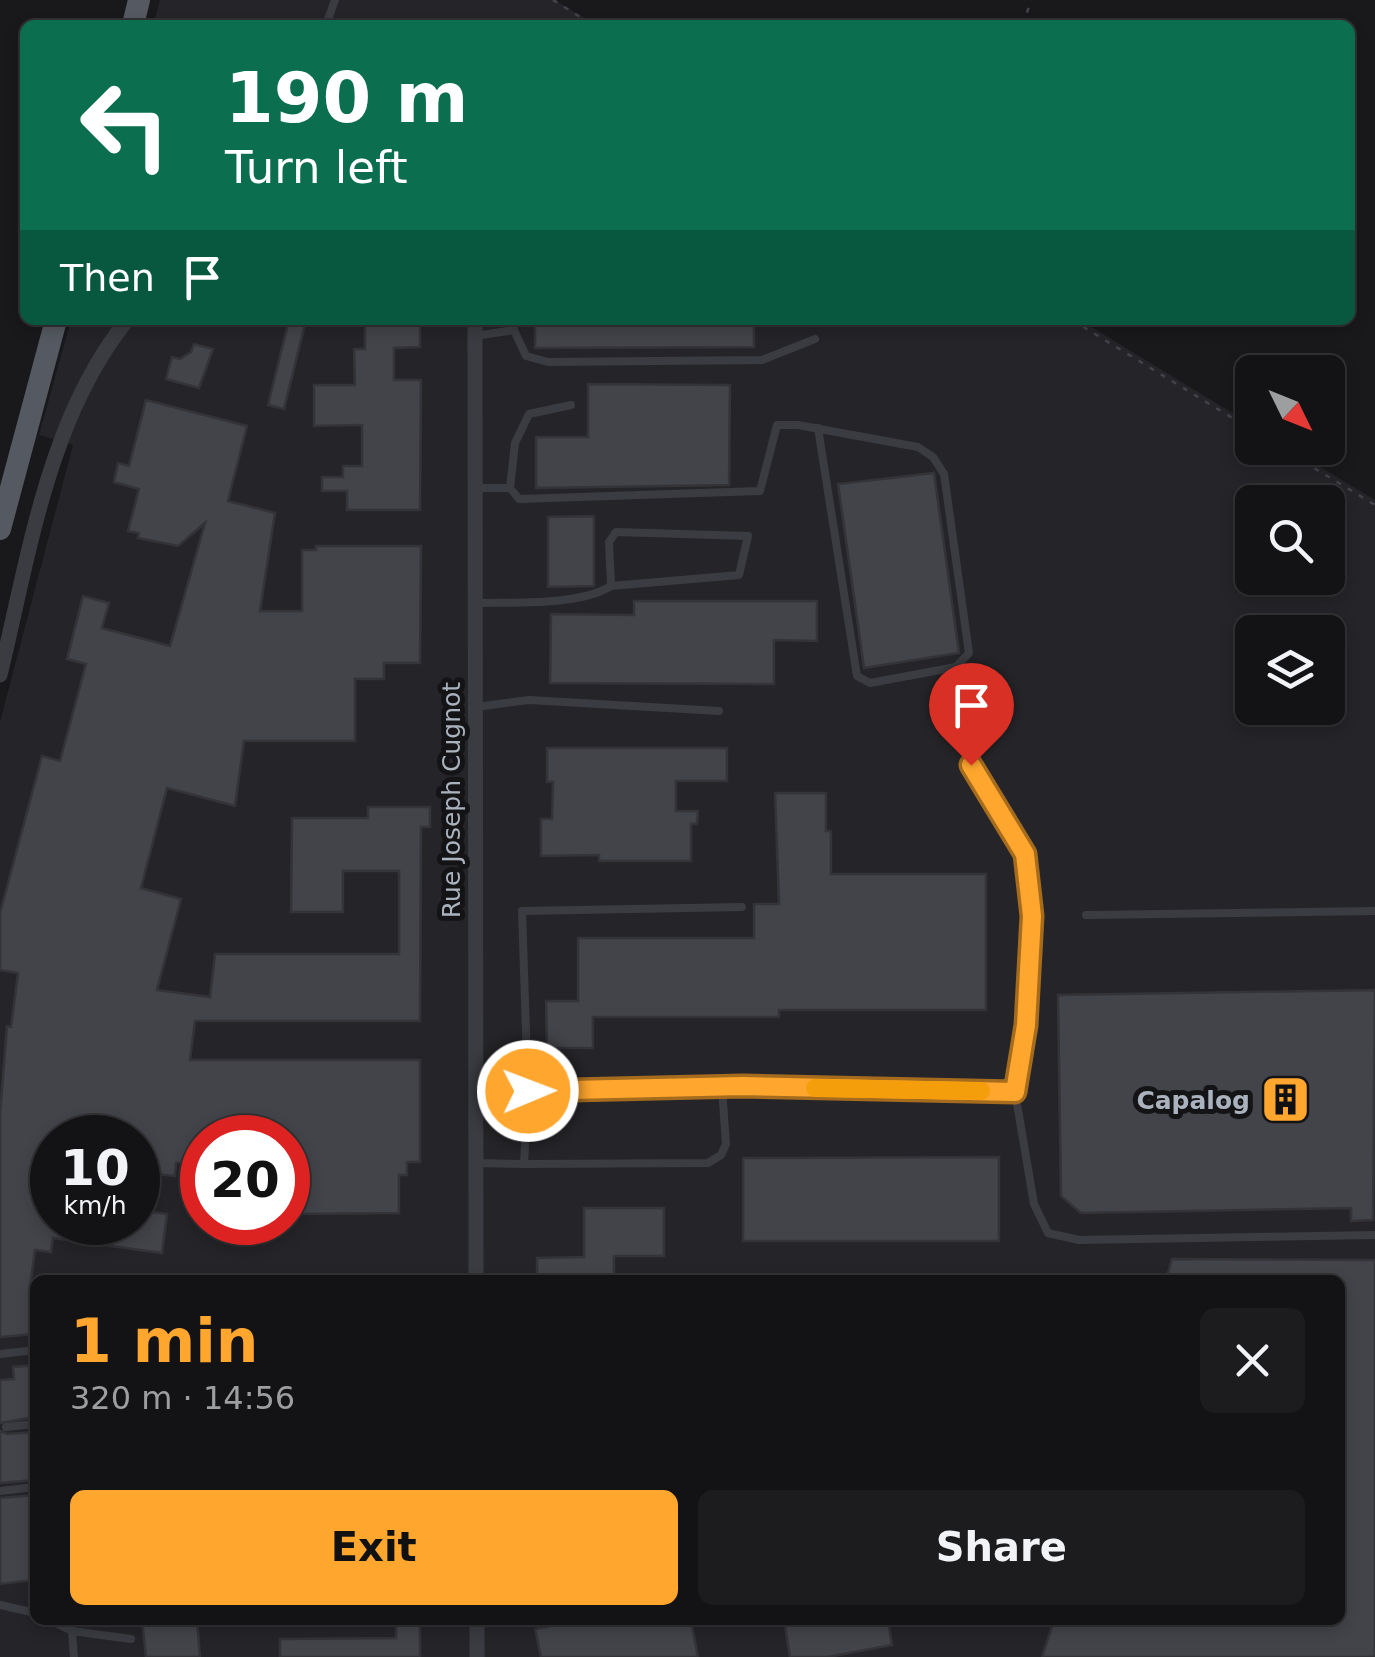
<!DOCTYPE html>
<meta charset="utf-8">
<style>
body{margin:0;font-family:"DejaVu Sans",sans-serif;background:#1c1c1e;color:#f1f3f6;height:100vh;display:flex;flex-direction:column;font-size:38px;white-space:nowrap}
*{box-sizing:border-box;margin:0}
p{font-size:32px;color:#9d9ea0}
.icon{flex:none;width:55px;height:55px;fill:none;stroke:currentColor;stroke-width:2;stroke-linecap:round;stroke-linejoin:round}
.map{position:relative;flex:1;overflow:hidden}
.side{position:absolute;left:30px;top:1275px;width:1315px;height:350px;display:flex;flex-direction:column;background:#131315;border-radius:15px;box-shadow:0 5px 15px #0003,0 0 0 2px #323234}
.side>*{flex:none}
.top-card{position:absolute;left:20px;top:20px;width:1335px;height:305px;border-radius:15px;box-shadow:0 5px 15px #0003,0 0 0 2px #323234;background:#0b6e4f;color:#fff;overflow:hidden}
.needle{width:65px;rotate:133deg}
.fabs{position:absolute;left:1235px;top:355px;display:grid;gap:20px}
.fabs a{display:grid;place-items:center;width:110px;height:110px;border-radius:15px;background:#131315;box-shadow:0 5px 15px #0003,0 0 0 2px #323234;font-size:50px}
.speed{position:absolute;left:30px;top:1115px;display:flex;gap:20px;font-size:50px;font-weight:700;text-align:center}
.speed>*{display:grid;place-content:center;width:130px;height:130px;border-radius:50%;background:#131315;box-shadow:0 5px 15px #0003,0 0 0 2px #323234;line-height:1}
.speed small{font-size:25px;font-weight:400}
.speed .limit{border:15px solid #d22;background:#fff;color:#111}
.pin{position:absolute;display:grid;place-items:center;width:85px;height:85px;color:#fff;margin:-102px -42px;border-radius:50% 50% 50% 0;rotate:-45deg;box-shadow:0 0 10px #0007}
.pin .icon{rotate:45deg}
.me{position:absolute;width:110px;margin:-55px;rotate:89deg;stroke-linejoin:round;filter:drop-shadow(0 0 8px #0008)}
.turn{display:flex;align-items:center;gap:35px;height:210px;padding:0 40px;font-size:45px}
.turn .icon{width:130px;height:130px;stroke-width:2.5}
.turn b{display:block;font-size:70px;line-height:85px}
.then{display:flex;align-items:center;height:95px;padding:0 40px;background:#0003;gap:20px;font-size:38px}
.round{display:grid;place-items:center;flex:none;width:105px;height:105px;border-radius:15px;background:#1c1c1e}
.overview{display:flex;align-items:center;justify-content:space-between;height:170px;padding:0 40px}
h1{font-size:60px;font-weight:800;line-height:75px;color:#ffa62e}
.cta{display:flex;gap:20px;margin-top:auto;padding:20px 40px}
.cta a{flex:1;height:115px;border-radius:15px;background:#ffa62e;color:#111;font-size:40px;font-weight:800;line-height:115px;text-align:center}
.cta a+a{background:#1c1c1e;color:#f1f3f6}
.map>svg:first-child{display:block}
</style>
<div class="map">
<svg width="1375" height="1657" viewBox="0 0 1375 1657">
<rect width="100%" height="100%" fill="#19191c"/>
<g fill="#252529" fill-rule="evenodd">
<polygon points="160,0 555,0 596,25 153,25"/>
<path d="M71 320H1080L1252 425V448H1289L1375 500V1657H0V722L73 445 39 435ZM1252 502H1328V578H1252ZM1252 632H1328V708H1252ZM52 1138H138V1222H52ZM202 1138H288V1222H202ZM35 1280H1340V1620H35Z"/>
</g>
<g fill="#434449" stroke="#333338" stroke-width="2.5">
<polygon points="289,320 306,320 284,409 268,405"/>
<polygon points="376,320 420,320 420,347 394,348 394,380 421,380 420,510 347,510 347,491 322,491 322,477 343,477 343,466 362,466 362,425 314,426 314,385 355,385 354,349 365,349 365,325 376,325"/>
<polygon points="535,320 754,320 754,347 535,348"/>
<polygon points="194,344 213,349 199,388 166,379 172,357 180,359 191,352"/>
<polygon points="588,384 730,385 729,485 536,488 536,437 588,437"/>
<polygon points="146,400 247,426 228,501 275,513 260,611 302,611 302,550 316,550 316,546 421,546 420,663 384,663 384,679 355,679 355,741 244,741 235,806 167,788 141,888 181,899 157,990 210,997 215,954 399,954 399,871 343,871 343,912 291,912 292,818 368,818 368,807 430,807 430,827 421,827 420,1021 195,1021 190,1060 420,1060 420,1162 407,1162 407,1175 399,1175 399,1213 288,1214 288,1138 202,1138 202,1162 176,1163 175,1176 138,1172 138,1138 52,1138 52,1222 138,1222 138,1210 167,1214 162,1253 53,1238 51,1252 35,1250 29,1294 35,1294 35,1334 0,1337 0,1114 7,1026 11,1027 18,973 0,970 0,913 42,756 60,761 86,664 67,659 83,596 109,603 102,628 170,646 205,523 178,546 138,538 139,533 128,531 139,489 114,482 118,463 129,466"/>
<polygon points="934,473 959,653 864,668 838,484"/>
<polygon points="594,516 594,586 548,587 548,517"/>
<polygon points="634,601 817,601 817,641 774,640 774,684 550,683 551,614 634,615"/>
<polygon points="547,748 727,748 727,781 676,781 676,811 698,811 697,824 691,824 691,861 599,861 599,855 541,856 541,819 552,819 553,782 547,782"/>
<polygon points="775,793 826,793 826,831 831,831 831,874 986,874 986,1010 779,1010 779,1017 593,1017 593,1048 547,1048 546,1001 578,1001 578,938 754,938 754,904 779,904"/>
<polygon points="1375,990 1373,1220 1351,1221 1351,1208 1081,1213 1061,1196 1058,995"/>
<polygon points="999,1157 999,1241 743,1241 743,1158"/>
<polygon points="584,1208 664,1208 664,1256 614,1256 614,1280 537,1280 537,1258 584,1257"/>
<polygon points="1172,1259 1375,1260 1375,1657 1042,1657 1054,1620 1340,1620 1340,1280 1166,1280"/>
<polygon points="35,1365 35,1417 0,1423 0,1380 14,1379 13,1367"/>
<polygon points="0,1431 7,1434 35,1432 35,1480 0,1483"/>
<polygon points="35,1495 35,1580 0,1584 0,1498"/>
<polygon points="142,1620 197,1620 200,1657 146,1657"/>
<polygon points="396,1620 420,1620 420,1657 280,1657 280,1639 396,1638"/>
<polygon points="585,1620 691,1620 698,1657 541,1657 535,1629"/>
<polygon points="784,1620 888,1620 892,1645 828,1657 790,1657"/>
</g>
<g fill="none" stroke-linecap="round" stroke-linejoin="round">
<g stroke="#404349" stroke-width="2.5" stroke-dasharray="5 8" stroke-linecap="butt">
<polyline points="553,0 593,25"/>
<polyline points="1023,25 1031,0"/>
<polyline points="1072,320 1252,430"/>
<polyline points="1281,448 1375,505"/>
</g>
<g stroke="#3a3c41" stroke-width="8">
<polyline points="326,25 335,0"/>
<polyline points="514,330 526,356 548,362 762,360 815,339"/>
<polyline points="475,336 514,330 514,320"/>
<polyline points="475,488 510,488 519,499 760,491 777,425 798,425 918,447 933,457 944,474 969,653 956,667 870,683 857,676 818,428"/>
<polyline points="510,488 515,443 529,414 571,405"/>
<polygon points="616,532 748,536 739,575 611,586 609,542"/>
<path d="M475 603C514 602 579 606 611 586"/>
<polyline points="476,707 529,700 719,711"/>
<polyline points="971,765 1025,854 1032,916 1026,1025 1015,1092"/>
<polyline points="1086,915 1375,911"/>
<polyline points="528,1091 522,911 742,907"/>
<polyline points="476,1163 524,1164 528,1091 743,1086 1015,1092 1034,1204 1048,1233 1079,1240 1375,1235"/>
<polyline points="524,1164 708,1163 721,1155 726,1144 722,1088"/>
<polyline points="0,1354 35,1350"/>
<polyline points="6,1427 35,1424"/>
<polyline points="0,1491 35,1487"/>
<polyline points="0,1605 35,1613"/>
<polyline points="49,1620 72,1631 131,1639"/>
<polyline points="72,1631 74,1657"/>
</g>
<g stroke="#3a3c41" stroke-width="15">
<polyline points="475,320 476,1280"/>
<path d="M0 675C29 556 48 418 127 320"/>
<polyline points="477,1620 477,1657"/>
</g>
<g stroke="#555961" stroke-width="22">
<polyline points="133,25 139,0"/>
<polyline points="0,529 56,320"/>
</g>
</g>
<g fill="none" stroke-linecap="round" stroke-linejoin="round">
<defs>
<polyline id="route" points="528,1091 743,1086 1015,1092 1026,1025 1032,916 1025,854 971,765"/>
</defs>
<use href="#route" stroke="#a66c1e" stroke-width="25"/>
<use href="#route" stroke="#ffa62e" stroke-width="18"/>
<polyline stroke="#f59e0b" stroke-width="18" points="815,1088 981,1091"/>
</g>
<defs>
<symbol id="building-square" viewBox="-11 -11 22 22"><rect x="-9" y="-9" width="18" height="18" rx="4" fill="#ffa62e" stroke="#141417"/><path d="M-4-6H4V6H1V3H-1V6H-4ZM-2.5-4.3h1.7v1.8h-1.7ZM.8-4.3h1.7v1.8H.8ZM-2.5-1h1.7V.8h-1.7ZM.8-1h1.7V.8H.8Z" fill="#111"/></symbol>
</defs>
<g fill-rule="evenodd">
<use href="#building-square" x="1258" y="1072" width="55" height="55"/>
</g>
<g text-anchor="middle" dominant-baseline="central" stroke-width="10" stroke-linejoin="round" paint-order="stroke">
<g font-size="25" fill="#aab2bd" stroke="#141417">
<text transform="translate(451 800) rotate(-90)">Rue Joseph Cugnot</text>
</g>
<g font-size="25" font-weight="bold" fill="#aab2bd" stroke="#141417" text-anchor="end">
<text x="1250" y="1100">Capalog</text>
</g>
</g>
</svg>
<div class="fabs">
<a><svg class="needle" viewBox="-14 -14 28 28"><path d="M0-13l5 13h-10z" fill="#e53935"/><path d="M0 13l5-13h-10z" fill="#9d9ea0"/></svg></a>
<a><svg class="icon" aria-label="search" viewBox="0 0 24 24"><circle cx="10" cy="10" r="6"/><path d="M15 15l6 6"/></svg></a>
<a><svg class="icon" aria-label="layers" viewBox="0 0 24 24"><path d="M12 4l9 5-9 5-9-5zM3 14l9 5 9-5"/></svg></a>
</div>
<div class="speed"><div>10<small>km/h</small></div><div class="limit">20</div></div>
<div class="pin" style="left:971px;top:765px;background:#d93025"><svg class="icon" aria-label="arrive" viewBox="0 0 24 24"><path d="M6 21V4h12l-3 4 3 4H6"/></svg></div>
<svg class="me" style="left:528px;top:1091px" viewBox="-20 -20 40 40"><circle r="17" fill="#ffa62e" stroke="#fff" stroke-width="3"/><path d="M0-11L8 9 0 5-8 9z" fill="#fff"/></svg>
<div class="top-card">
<div class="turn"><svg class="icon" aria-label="left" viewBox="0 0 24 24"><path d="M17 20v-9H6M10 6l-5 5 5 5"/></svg><div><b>190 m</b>Turn left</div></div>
<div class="then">Then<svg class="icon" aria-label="arrive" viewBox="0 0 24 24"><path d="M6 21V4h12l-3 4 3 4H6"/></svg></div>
</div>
<section class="side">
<div class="overview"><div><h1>1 min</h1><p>320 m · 14:56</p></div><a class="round"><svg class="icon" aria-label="close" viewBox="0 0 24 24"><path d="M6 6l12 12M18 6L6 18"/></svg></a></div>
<div class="cta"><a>Exit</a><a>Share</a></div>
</section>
</div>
